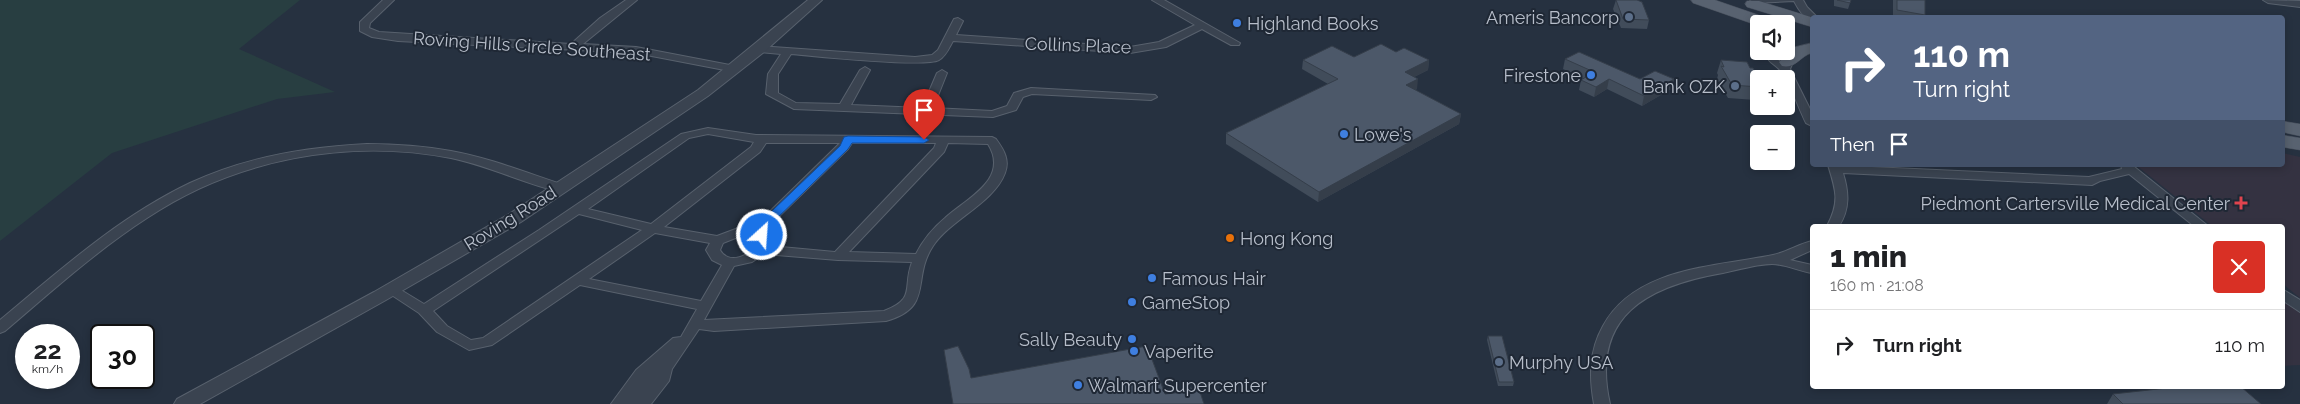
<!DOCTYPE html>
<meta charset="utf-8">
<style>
body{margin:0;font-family:Raleway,sans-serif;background:#f6f6f6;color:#202124;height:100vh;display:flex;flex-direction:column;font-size:19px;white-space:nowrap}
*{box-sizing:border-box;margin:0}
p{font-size:16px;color:#757577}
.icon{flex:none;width:28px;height:28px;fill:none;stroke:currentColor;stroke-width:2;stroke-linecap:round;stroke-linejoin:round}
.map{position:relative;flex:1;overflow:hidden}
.side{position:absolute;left:1810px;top:224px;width:475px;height:165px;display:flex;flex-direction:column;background:#fff;border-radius:5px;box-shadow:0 2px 8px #0003}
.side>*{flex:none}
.banner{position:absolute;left:1810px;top:15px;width:475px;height:152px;border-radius:5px;box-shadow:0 2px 8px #0003;background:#536482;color:#fff;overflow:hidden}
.buttons{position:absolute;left:1750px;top:15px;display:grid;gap:10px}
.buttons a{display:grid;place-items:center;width:45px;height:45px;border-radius:5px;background:#fff;box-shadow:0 2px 8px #0003;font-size:25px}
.speed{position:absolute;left:15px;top:324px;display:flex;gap:10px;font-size:25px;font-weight:700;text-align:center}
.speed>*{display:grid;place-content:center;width:65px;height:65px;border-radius:50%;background:#fff;box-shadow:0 2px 8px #0003;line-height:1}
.speed small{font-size:12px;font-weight:400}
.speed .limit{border:2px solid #111;border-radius:8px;background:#fff;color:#111}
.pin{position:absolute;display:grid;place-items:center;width:42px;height:42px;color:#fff;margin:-51px -21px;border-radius:50% 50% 50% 0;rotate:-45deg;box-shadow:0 0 5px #0007}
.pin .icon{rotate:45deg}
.me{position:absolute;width:55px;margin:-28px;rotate:26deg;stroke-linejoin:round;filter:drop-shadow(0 0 4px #0008)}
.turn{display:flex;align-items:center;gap:18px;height:105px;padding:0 20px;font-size:22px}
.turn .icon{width:65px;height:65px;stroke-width:2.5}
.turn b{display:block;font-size:35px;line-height:42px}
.then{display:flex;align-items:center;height:48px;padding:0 20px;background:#0003;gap:10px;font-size:19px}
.round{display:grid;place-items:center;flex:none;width:52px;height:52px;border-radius:5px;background:#f6f6f6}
.summary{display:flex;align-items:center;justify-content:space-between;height:85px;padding:0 20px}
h1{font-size:30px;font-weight:800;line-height:38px}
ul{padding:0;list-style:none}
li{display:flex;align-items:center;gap:15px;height:70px;padding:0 20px;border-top:1px solid #e0e0e0}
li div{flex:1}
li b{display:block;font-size:19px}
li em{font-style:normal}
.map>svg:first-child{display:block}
</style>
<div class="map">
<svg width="2300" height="404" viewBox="0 0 2300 404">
<rect width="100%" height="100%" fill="#263140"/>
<g fill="#343241">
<polygon points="2283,153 2300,157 2300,298 2283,284 2282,226 2212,226 2136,165 2282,165"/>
<polygon points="2282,297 2300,299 2300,365 2283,366"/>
</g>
<polygon fill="#283e41" points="0,0 300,0 239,49 335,92 277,99 112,153 0,241"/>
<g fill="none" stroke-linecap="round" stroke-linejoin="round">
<defs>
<g id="minor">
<polygon points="383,0 394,0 370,23 369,28 379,32 571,44 600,18 626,0 637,0 583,44 636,47 735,66 740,69 735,72 636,53 398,41 372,37 360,31 360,22"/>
<path d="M1152 0H1164L1240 43 1239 45H1231L1202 29 1166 47 1130 53 953 41C949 48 946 56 939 60 924 68 815 56 791 54L778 74V93L796 103 840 104 860 70 865 67 870 70 851 105 922 108 937 73 942 70 947 73 933 108 992 111 1007 106 1014 93 1031 88 1155 95 1157 97 1151 100 1032 94 1023 97 1016 110 993 117 794 109 766 94 768 74 781 54 759 52 754 49 759 46 915 57 932 55 938 50 954 19 958 18 963 21 956 35 1130 47 1159 42 1195 25Z"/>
<path d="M1750 0H1803L1807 7 1818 18H1812V21C1804 18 1798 9 1794 1L1755 3Z"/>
<polygon points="2263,0 2300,1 2300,7 2268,3"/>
<polygon points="1788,12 1793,15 1786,24 1775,24 1784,13"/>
<path d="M1786 50 1793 62 1790 69 1812 113V126L1806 123C1799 109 1789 81 1781 71 1773 62 1770 65 1763 51H1773L1777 59 1782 63 1777 51H1786Z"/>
<path d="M708 128 756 135 992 137 996 139C1004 150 1010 160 1005 173 994 203 951 219 933 246 911 279 935 307 886 321L714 331 699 329 672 369 669 381 651 404H611L636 370 673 338 681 337 697 309 580 285 492 345 469 350 437 332 419 313 384 290 391 286 396 287 424 304 539 230 681 134ZM708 134 754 142 751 147 651 224 588 209 689 138ZM766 143H840L753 228 741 227 717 236 664 227 760 152ZM852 143H936L934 148 835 252 770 246 771 240 764 231 848 149ZM948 143 988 144C1010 179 967 198 945 218 933 228 923 240 916 254L849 252 944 152ZM579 214 642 230 483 338 471 340 447 326 433 311ZM655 233 710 243 706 250 712 260 722 265 701 301 589 279ZM743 235 755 237 758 244C750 255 729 266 720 250L723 243ZM764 254 838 260 912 262C902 288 917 298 884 311L704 320 734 266 752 262Z"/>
<path d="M367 144C395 144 423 146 451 151 490 158 527 173 564 185L566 188 560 192C523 183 489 166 451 158 348 138 235 159 147 218 96 251 51 292 5 331L0 333V320C60 270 119 217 190 183 245 157 306 147 367 144Z"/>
<path d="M1828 165 2089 177 2122 169 2121 165H2132L2208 226H2194L2129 174 2100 181 2092 185 1843 173C1849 192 1850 209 1839 226H1827C1840 202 1836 190 1828 165Z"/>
<path d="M1812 241V250L1790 260 1812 265V273C1799 271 1785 264 1772 264 1758 264 1737 270 1723 273 1647 286 1590 316 1610 404H1594C1589 377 1589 351 1603 326 1635 267 1715 267 1773 255 1787 252 1799 244 1812 241Z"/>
<polygon points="2282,289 2300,300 2300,312 2282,300"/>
</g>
<polygon id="tertiary" points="808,0 822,0 764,52 708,96 521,222 386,300 200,404 174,404 177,399 374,292 509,214 698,90"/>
<g id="primary">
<polygon points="1691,0 1715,0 1776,21 1778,24 1759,24 1759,26 1693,3"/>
<polygon points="1747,1 1759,1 1814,18 1812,18 1812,27 1747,7 1745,4"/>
<path d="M1812 43V53C1800 56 1796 69 1782 66L1779 62 1795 47Z"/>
<polygon points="2282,121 2300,124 2300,136 2282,132"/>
<polygon points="2282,135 2300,138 2300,150 2282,147"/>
</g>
</defs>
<use href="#minor" stroke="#58616d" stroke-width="2"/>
<use href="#tertiary" stroke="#58616d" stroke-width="2"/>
<use href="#primary" stroke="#444c59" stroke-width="1"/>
<use href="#minor" fill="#3a4350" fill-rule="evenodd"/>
<use href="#tertiary" fill="#3a4350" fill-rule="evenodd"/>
<use href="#primary" fill="#586270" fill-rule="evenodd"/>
</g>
<g fill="#414c5a">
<polygon points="1616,0 1649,20 1647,29 1621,28 1613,9"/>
<polygon points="1834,0 1851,0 1848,9 1834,6"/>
<polygon points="1893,0 1925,0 1925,15 1924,18 1893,18"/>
<polygon points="1396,52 1429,60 1428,70 1414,77 1417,89 1415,90 1461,114 1459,124 1318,202 1226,144 1226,133 1328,84 1302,69 1303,60 1354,57"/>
<polygon points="1565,59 1640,79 1674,79 1671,89 1642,106 1607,89 1594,97 1579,90 1581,80 1583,78 1563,69"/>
<polygon points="1721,60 1750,68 1759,80 1758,84 1759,88 1755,100 1728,98 1717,79 1718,75 1717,73"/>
<polygon points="1488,336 1514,382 1513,386 1498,386 1487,340"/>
<polygon points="2113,394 2261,404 2107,404"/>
</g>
<g fill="#353e4a">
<polygon points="1429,60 1428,70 1404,82 1405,72"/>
<polygon points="1418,79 1417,89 1405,95 1406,85"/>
<polygon points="1609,79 1607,89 1594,97 1596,87"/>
<polygon points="1674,79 1671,89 1642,106 1644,96"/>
<polygon points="1461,114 1459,124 1318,202 1319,192"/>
</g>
<g fill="#4c5869" stroke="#353e4a">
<polygon points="1616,0 1637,0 1642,2 1649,20 1623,19"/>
<polygon points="1837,0 1851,0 1850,3"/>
<polygon points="1897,0 1925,0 1925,15 1897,10"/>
<polygon points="1381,44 1396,52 1404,48 1429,60 1405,72 1418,79 1406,85 1461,114 1319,192 1226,133 1338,79 1303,60 1332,46 1354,57"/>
<polygon points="1579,52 1640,79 1655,71 1674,79 1644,96 1609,79 1596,87 1581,80 1594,72 1565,59"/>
<polygon points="1721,60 1747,62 1750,68 1753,68 1759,80 1756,81 1759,87 1732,85 1721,66 1724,67"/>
<polygon points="1488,336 1502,336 1514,382 1499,382"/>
<polygon points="958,346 969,369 971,378 1147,346 1165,394 1185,392 1189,387 1200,392 1204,404 953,404 944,350"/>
<polygon points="2185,386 2240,386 2261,404 2123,404 2113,394"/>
</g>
<path fill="#1a73e8" stroke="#114b97" d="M848 136 924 137 929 140 924 143H852L848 149 764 231 768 235 766 238C760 239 754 237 751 232L752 230 840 146 844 137Z"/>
<g fill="#5c6f8a" stroke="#1f2835" stroke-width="2">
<circle cx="1629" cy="17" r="5"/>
<circle cx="1735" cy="86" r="5"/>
<circle cx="1499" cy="362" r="5"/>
</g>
<g fill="#3f7fe0" stroke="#1f2835" stroke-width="2">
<circle cx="1237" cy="23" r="5"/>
<circle cx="1591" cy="75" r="5"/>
<circle cx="1344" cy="134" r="5"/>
<circle cx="1152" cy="278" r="5"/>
<circle cx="1132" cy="302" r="5"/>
<circle cx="1132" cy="339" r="5"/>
<circle cx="1134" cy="351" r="5"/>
<circle cx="1078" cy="385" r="5"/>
</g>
<path fill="#e0444e" stroke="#1f2835" stroke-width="2" d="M2238.5 195.5h5v5h5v5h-5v5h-5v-5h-5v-5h5z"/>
<circle fill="#e8710a" stroke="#1f2835" stroke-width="2" cx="1230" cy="238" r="5"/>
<g text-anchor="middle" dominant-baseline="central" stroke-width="4" stroke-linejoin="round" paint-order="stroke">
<g font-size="18" fill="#b7beca" stroke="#1f2835" text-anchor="start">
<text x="1619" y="17" text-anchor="end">Ameris Bancorp</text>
<text x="1247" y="23">Highland Books</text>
<text x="1581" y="75" text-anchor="end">Firestone</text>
<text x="1725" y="86" text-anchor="end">Bank OZK</text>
<text x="1354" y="134">Lowe's</text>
<text x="2230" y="203" text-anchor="end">Piedmont Cartersville Medical Center</text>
<text x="1240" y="238">Hong Kong</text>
<text x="1162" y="278">Famous Hair</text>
<text x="1142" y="302">GameStop</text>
<text x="1122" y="339" text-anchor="end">Sally Beauty</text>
<text x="1144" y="351">Vaperite</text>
<text x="1509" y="362">Murphy USA</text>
<text x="1088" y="385">Walmart Supercenter</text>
</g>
<g font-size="18" fill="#b7beca" stroke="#1f2835">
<text transform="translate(1078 45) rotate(2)">Collins Place</text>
<text transform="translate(532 46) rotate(4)">Roving Hills Circle Southeast</text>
<text transform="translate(510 218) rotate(-32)">Roving Road</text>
</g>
</g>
</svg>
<div class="buttons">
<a><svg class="icon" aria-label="sound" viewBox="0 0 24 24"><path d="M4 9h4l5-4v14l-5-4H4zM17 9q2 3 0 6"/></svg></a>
<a>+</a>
<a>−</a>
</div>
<div class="speed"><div>22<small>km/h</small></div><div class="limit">30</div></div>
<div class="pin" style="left:924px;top:140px;background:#d93025"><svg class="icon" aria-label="arrive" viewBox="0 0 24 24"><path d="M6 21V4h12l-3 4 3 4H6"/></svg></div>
<svg class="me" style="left:762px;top:235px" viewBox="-20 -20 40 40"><circle r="17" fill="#1a73e8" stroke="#fff" stroke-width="3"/><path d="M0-11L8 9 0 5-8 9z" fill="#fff"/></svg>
<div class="banner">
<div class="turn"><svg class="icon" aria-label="right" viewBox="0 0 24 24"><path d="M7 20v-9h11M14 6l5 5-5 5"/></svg><div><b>110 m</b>Turn right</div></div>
<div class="then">Then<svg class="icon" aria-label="arrive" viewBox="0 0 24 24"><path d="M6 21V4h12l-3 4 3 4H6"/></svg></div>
</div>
<section class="side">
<div class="summary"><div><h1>1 min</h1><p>160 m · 21:08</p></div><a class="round" style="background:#d93025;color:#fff"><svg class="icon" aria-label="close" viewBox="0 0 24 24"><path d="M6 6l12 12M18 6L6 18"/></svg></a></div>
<ul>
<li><svg class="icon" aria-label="right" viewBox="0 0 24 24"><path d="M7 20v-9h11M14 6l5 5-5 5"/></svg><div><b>Turn right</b></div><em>110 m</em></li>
</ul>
</section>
</div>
